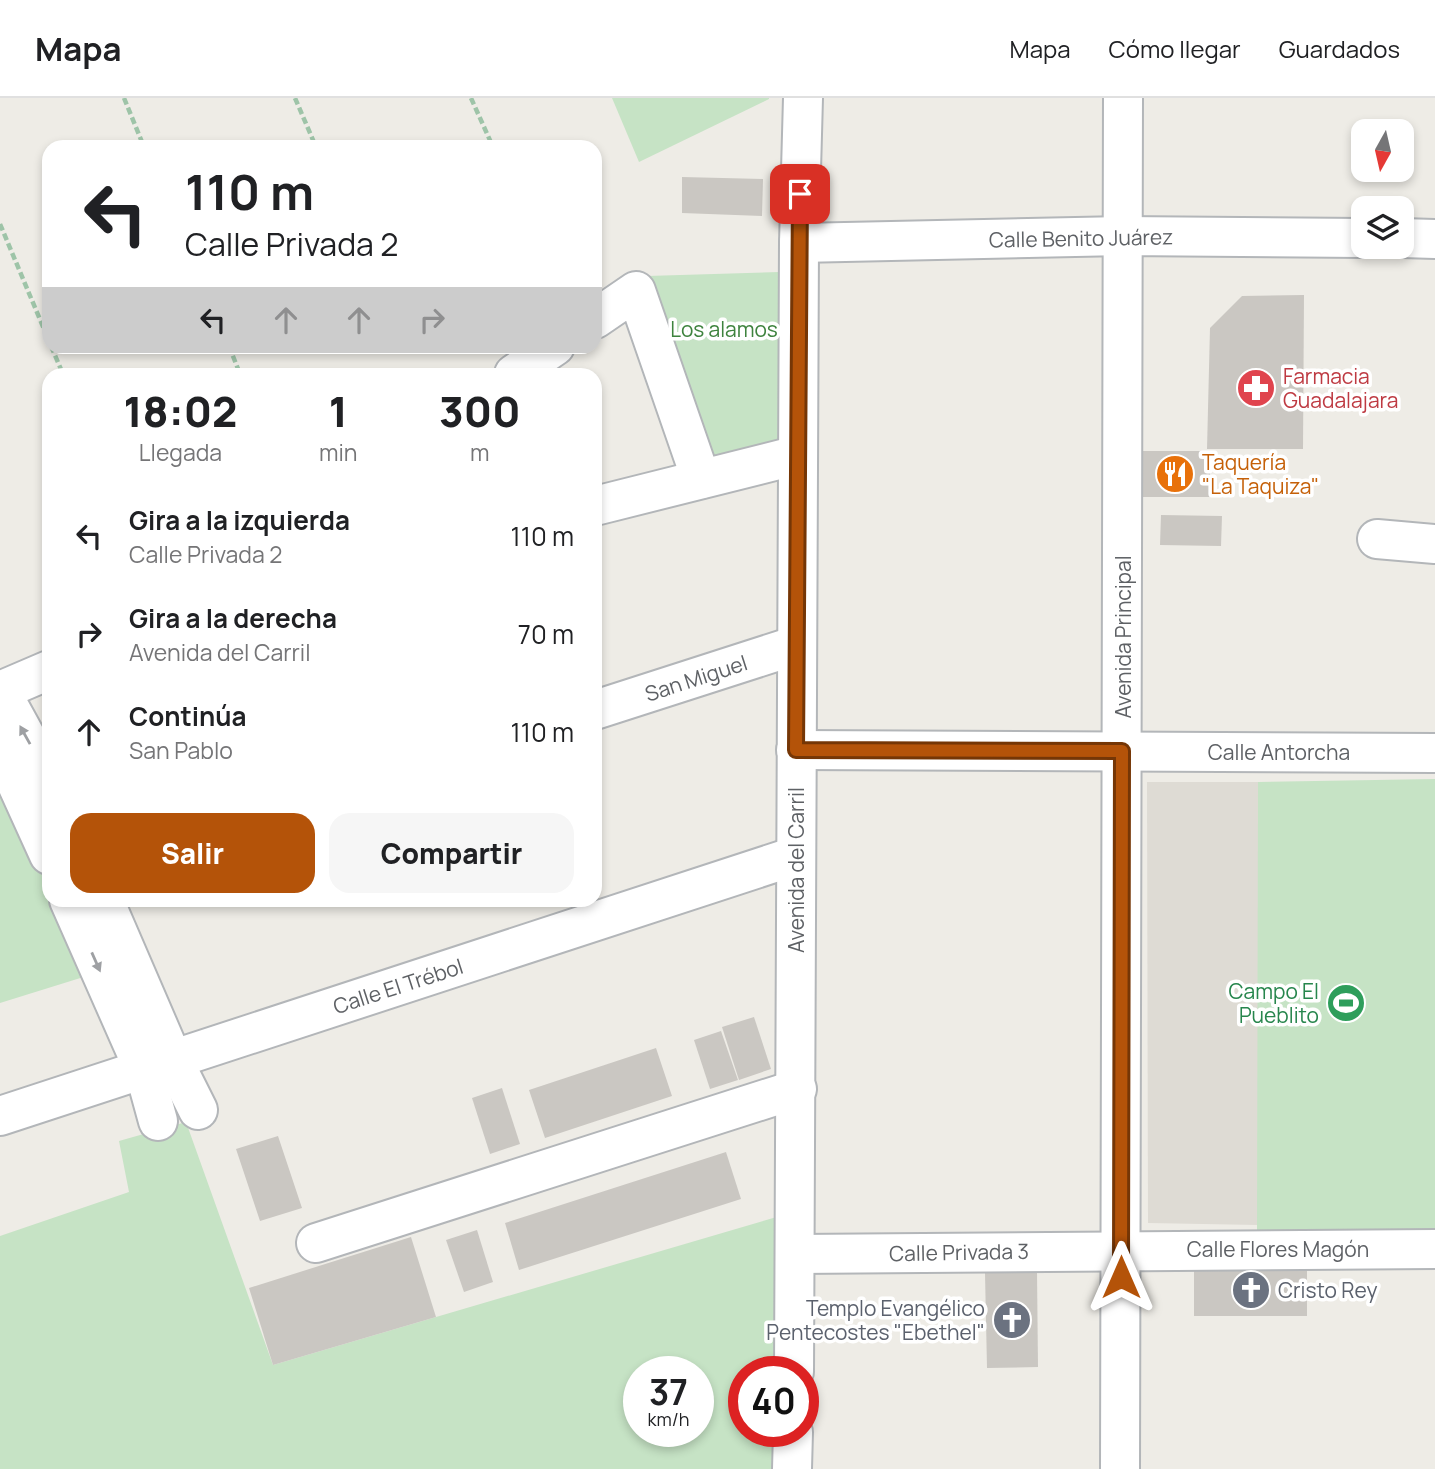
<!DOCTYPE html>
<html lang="es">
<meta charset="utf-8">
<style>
body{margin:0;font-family:Manrope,sans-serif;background:#f6f6f6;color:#202124;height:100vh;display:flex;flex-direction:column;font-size:26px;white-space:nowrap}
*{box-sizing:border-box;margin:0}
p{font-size:23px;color:#757577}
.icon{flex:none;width:38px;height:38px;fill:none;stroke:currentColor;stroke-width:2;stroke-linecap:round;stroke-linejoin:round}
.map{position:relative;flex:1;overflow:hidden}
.sheet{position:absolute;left:42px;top:270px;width:560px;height:539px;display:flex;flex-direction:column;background:#fff;border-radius:21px;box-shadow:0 4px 10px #0003}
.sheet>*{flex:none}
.hud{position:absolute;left:42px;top:42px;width:560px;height:214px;border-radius:21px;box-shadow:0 4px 10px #0003;background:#fff;color:#202124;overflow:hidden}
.needle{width:46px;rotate:188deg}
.fabs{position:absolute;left:1351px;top:21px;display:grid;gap:14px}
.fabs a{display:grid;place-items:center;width:63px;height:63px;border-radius:14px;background:#fff;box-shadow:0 4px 10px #0003;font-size:35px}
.speed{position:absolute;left:623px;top:1258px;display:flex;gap:14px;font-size:35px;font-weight:700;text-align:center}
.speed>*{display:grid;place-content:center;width:91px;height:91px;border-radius:50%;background:#fff;box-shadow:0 4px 10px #0003;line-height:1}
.speed small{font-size:18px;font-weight:400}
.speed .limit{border:10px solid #d22;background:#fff;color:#111}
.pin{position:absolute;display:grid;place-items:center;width:60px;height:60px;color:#fff;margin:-30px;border-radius:14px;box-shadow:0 4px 10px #0006}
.me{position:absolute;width:77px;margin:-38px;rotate:0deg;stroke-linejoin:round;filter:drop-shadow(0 0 5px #0008)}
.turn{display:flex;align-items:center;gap:24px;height:147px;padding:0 28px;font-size:32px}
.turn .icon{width:91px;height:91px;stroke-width:2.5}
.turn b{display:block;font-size:49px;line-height:60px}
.lanes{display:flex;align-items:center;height:66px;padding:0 28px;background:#0003;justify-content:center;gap:35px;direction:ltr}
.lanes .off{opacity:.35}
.eta{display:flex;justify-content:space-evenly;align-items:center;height:119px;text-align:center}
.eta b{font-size:42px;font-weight:800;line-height:49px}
.cta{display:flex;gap:14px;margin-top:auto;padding:14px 28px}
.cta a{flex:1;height:80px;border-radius:21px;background:#b45309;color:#fff;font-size:28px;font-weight:800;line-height:80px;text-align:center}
.cta a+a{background:#f6f6f6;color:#202124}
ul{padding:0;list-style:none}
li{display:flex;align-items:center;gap:21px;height:98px;padding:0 28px}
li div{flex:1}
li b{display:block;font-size:26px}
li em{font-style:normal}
header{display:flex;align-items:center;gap:42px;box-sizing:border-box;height:98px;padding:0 35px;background:#fff;border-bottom:2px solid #e0e0e0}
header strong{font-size:33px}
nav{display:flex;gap:38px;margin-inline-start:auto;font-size:24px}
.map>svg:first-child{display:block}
</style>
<header>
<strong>Mapa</strong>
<nav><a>Mapa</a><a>Cómo llegar</a><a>Guardados</a></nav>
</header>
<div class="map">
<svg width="1435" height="1371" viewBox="0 0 1435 1371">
<rect width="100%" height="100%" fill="#eeece6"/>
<polygon fill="#dedbd4" points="1147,684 1258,684 1258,1127 1148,1125"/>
<g fill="#c6e3c5" fill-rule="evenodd">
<polygon points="612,0 769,0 769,1 639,64"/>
<polygon points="780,174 781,346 709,365 647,178"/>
<polygon points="1435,681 1435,1134 1257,1135 1258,684"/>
<polygon points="0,690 49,792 49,802 54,802 90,877 0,905"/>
<path d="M186 1024 273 1267 780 1118 777 1274H744V1334H777L776 1371H0V1138L129 1094 119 1043ZM639 1274H698V1334H639Z"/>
</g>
<g fill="#cac7c2">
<polygon points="682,79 763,81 762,118 682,115"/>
<polygon points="1304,197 1303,351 1207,351 1210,230 1242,198"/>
<polygon points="1140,353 1210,353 1210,399 1141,399"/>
<polygon points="1161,417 1222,418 1221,448 1160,447"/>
<polygon points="754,919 771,971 739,982 722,929"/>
<polygon points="721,933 738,982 710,991 694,942"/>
<polygon points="656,950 672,998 545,1040 529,992"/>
<polygon points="502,990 520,1046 490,1056 472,1000"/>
<polygon points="278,1038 302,1110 260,1123 236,1051"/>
<polygon points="726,1054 741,1101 519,1172 505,1125"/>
<polygon points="477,1132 493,1184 464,1194 446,1142"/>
<polygon points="411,1139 436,1219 273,1267 249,1190"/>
<rect x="1194" y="1167" width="113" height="51"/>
<polygon points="1037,1174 1038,1269 987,1270 985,1175"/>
</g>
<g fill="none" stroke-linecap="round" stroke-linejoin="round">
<defs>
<g id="minor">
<polyline points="1402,140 1435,141"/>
<polyline points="799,145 1123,138 1363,140"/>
<polyline points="595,221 636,193 701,381"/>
<polyline points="514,276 555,248"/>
<polyline points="595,408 798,357"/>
<polyline points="1377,441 1435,446"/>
<polyline points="0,592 49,681"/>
<polyline points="0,593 49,572"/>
<polyline points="595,612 797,547"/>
<polyline points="0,649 49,757"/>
<polyline points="796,652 1435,655"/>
<polyline points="69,802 144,972 158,1023"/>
<polyline points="104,802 173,962 198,1012"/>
<polyline points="0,1018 795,758"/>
<polyline points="316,1145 797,991"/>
<polyline points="797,1156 1435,1151"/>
<polyline points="794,1274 799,145 803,0"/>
<polyline points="792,1371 793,1334"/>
<polyline points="1120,1371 1123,0"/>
</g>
</defs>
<use href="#minor" stroke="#b3b6b9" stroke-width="42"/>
<g stroke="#9ec4a8" stroke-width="4.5" stroke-dasharray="7 3.5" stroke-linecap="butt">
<polyline points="124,0 144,49"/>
<polyline points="295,0 316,49"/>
<polyline points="471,0 493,49"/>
<polyline points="0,126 49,243"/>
<polyline points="51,248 63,276"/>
<polyline points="229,248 240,276"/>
</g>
<use href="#minor" stroke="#fff" stroke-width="38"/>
</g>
<defs><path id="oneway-solid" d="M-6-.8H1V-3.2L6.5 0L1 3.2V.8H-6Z" transform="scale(1.75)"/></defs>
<g fill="#9ea0a3">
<use href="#oneway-solid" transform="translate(25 637) rotate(-119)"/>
<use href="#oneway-solid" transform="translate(96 864) rotate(66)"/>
</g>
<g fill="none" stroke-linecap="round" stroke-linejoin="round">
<defs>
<polyline id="route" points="800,96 796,652 1122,653 1121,1179"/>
</defs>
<use href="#route" stroke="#753606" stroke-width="18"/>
<use href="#route" stroke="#b45309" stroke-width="12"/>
</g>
<defs>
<symbol id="pharmacy-disc" viewBox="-11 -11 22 22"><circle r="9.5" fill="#e0444e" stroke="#fff"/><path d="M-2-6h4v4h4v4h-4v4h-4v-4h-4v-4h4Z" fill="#fff"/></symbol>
<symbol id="restaurant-disc" viewBox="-11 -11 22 22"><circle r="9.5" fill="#e8710a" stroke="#fff"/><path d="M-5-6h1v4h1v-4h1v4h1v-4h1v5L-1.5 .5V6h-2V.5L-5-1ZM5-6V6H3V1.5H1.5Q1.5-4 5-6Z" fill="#fff"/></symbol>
<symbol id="stadium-disc" viewBox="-11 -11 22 22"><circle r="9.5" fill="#2e9e5b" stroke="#fff"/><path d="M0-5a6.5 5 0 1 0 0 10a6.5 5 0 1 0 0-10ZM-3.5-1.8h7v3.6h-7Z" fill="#fff"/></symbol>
<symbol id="church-disc" viewBox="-11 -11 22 22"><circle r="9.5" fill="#6b7280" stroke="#fff"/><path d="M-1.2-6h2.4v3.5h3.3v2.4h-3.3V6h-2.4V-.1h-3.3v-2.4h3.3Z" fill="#fff"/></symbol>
</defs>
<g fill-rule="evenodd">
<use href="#pharmacy-disc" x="1234" y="268" width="44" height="44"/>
<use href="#restaurant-disc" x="1153" y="354" width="44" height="44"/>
<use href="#stadium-disc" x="1324" y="883" width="44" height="44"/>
<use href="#church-disc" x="1229" y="1170" width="44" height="44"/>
<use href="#church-disc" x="990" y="1200" width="44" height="44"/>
</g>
<g text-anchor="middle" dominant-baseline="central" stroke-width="7" stroke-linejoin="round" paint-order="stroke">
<g font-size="21" fill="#5e6165" stroke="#fff">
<text transform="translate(1081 140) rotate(-1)">Calle Benito Juárez</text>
<text transform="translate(1123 539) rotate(-90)">Avenida Principal</text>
<text transform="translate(696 580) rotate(-18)">San Miguel</text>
<text x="1279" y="654">Calle Antorcha</text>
<text transform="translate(796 772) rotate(-90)">Avenida del Carril</text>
<text transform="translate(398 888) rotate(-18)">Calle El Trébol</text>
<text x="1278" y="1151">Calle Flores Magón</text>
<text transform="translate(959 1154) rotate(-1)">Calle Privada 3</text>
</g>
<g font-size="21" fill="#3e833e" stroke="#fff">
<text x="724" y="231">Los alamos</text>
</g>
<g font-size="21" fill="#be3a42" stroke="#fff" text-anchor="start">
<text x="1283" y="278">Farmacia<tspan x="1283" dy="24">Guadalajara</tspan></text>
</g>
<g font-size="21" fill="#c56008" stroke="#fff" text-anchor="start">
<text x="1202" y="364">Taquería<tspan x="1202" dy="24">"La Taquiza"</tspan></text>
</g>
<g font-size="21" fill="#27864d" stroke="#fff" text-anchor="end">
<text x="1319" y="893">Campo El<tspan x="1319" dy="24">Pueblito</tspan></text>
</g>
<g font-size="21" fill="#5b616d" stroke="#fff" text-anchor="start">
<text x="1278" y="1192">Cristo Rey</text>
<text x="985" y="1210" text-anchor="end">Templo Evangélico<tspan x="985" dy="24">Pentecostes "Ebethel"</tspan></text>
</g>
</g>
</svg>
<div class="fabs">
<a><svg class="needle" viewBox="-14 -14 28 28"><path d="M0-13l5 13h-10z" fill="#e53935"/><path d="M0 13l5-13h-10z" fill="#757577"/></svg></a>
<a><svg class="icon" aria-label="layers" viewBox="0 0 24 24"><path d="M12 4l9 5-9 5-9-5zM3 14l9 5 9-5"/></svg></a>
</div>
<div class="speed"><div>37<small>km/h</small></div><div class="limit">40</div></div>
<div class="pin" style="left:800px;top:96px;background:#d93025"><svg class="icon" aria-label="arrive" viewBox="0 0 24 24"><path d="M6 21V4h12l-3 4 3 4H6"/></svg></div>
<svg class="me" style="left:1121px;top:1179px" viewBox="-20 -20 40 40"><path d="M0-17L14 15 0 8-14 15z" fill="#b45309" stroke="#fff" stroke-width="4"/></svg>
<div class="hud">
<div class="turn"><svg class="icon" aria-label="left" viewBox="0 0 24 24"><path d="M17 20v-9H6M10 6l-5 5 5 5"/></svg><div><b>110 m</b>Calle Privada 2</div></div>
<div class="lanes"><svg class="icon" aria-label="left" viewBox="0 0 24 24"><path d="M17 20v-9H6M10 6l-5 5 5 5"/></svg><svg class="icon off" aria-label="ahead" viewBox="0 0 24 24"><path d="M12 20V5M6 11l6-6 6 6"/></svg><svg class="icon off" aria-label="ahead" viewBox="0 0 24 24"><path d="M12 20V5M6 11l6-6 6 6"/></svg><svg class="icon off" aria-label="right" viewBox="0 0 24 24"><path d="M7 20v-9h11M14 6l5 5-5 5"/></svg></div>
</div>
<section class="sheet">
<div class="eta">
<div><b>18:02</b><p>Llegada</p></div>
<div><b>1</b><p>min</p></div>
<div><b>300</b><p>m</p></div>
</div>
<ul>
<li><svg class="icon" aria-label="left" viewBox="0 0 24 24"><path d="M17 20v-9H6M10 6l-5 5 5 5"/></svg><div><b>Gira a la izquierda</b><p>Calle Privada 2</p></div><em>110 m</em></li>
<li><svg class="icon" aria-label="right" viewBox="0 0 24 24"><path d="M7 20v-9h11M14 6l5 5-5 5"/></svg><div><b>Gira a la derecha</b><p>Avenida del Carril</p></div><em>70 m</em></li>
<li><svg class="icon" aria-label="ahead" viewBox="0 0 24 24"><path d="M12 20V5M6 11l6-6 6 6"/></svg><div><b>Continúa</b><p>San Pablo</p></div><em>110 m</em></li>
</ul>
<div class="cta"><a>Salir</a><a>Compartir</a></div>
</section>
</div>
